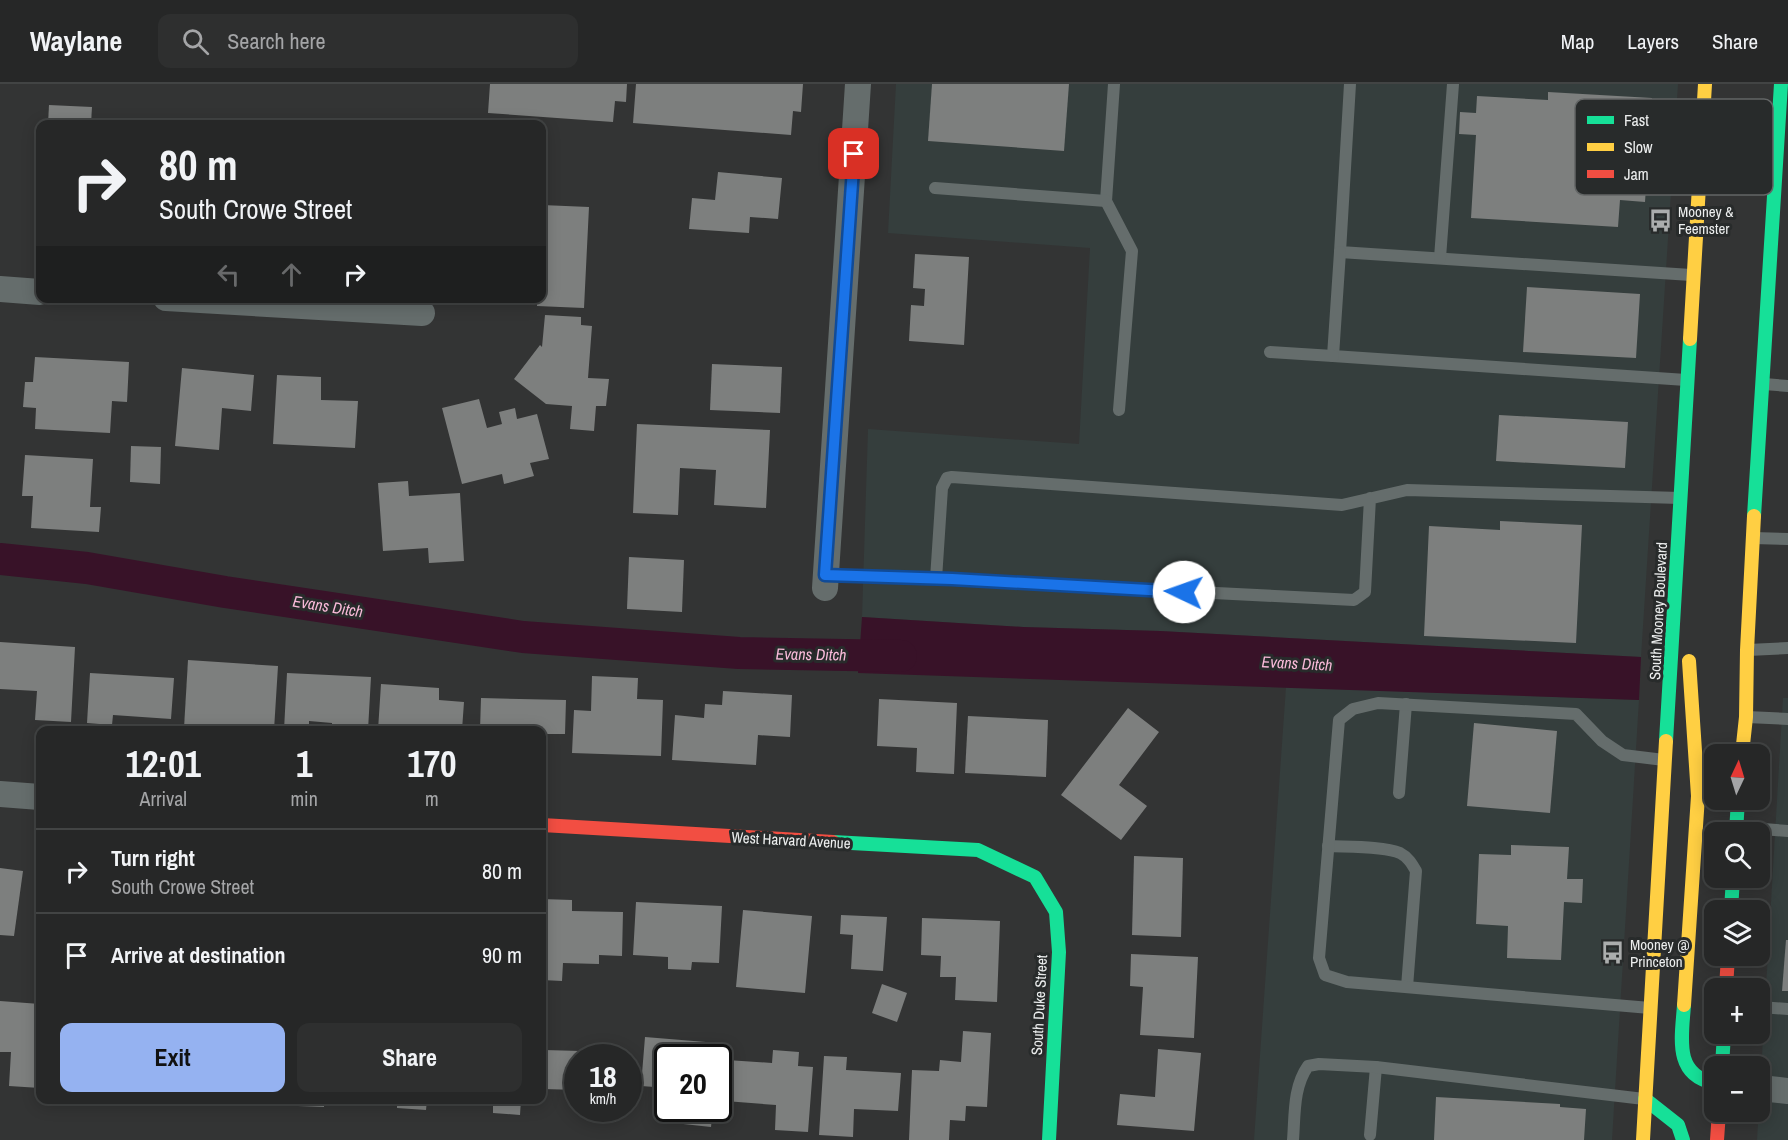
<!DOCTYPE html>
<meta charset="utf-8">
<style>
body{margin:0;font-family:"Archivo Narrow",sans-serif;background:#2e2f2f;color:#f1f3f6;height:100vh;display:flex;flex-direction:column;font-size:22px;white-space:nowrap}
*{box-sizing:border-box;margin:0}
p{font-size:20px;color:#a4a5a7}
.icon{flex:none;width:33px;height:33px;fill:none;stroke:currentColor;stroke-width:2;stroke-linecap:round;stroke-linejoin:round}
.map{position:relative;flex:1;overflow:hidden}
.panel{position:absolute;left:36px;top:642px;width:510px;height:378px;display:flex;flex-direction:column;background:#262727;border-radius:12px;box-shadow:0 3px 15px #0003,0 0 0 2px #424444}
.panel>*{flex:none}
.hud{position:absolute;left:36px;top:36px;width:510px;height:183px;border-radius:12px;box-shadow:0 3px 15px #0003,0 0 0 2px #424444;background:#262727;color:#f1f3f6;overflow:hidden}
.needle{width:39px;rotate:4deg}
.fabs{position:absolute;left:1704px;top:660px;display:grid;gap:12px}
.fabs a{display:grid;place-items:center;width:66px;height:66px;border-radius:12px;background:#262727;box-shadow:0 3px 15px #0003,0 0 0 2px #424444;font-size:30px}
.speed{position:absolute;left:564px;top:960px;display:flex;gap:12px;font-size:30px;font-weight:700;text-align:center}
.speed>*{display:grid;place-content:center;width:78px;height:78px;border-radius:50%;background:#262727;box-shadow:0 3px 15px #0003,0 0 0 2px #424444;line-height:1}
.speed small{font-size:15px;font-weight:400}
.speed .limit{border:3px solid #111;border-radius:9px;background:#fff;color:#111}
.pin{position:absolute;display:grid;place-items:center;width:51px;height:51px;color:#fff;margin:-26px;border-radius:12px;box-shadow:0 3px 9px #0006}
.me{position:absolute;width:66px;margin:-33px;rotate:273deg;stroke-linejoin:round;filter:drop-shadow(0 0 4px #0008)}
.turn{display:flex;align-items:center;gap:21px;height:126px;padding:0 24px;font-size:27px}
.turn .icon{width:78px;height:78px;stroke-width:2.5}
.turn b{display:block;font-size:42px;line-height:51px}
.lanes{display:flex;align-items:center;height:57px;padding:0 24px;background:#0003;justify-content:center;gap:30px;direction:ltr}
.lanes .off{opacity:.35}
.eta{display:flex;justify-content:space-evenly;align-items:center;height:102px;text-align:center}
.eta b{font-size:36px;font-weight:700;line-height:42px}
.button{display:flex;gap:12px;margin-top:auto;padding:12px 24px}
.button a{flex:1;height:69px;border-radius:12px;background:#95b2f1;color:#111;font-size:24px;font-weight:700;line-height:69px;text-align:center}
.button a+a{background:#2e2f2f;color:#f1f3f6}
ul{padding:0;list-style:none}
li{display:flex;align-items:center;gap:18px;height:84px;padding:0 24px;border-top:2px solid #424444}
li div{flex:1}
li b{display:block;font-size:22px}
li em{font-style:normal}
header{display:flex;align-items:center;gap:36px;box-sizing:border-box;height:84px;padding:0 30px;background:#262727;border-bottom:2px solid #424444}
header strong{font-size:28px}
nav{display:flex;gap:33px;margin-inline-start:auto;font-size:21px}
.search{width:420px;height:54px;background:#2e2f2f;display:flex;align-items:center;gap:15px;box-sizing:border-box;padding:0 21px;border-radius:12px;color:#a4a5a7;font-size:22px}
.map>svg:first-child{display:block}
</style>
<header>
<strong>Waylane</strong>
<div class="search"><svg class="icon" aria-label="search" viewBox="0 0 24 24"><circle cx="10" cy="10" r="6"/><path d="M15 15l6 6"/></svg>Search here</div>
<nav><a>Map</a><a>Layers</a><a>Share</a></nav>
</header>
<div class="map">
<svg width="1788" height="1056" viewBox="0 0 1788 1056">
<rect width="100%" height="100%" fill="#333434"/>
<g fill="#353e3d">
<polygon points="896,0 1678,0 1641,573 1160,547 1023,543 862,533 868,345 1079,360 1090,164 888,149"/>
<polygon points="1286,603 1639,616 1612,1056 1254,1056"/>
<polygon points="1783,614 1788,614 1788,1056 1757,1056"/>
</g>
<polygon fill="#381228" points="862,533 1023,543 1160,547 1641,573 1639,616 858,589"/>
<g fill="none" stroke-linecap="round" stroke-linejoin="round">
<polyline stroke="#381228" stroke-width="32" points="0,475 87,484 225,508 523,553 739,569 901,572"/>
</g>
<g fill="#7d7f7e">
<polygon points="490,0 627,0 626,18 615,17 613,38 488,29"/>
<polygon points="636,0 803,0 801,28 793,27 791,51 633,39"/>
<polygon points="932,0 1069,0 1064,67 928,57"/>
<polygon points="1548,8 1652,14 1645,118 1620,116 1618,143 1471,134 1476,51 1459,50 1460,28 1476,29 1477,12 1548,16"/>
<polygon points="49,21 92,23 91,40 48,40"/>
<polygon points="39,76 40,76 40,91 38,91"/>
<polygon points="718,88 782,94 778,135 750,133 749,149 689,145 692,114 715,116"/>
<polygon points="542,121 589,123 584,224 537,222 537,214 542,214"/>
<polygon points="915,170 969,173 964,261 909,257 911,221 924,222 925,205 913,204"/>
<polygon points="1527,203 1640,210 1636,274 1523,268"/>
<polygon points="545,231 581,233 581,241 592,242 588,294 609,295 606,322 596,322 594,347 570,345 572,322 546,320 514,295 540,261 542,263"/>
<polygon points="35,273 129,278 127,318 112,317 110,349 35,345 36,324 23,323 25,298 33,298"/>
<polygon points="712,280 782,283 780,329 710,326"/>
<polygon points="182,284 254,291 251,327 222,324 219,366 175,362"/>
<polygon points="277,291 321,293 321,316 358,317 355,364 273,360"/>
<polygon points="479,315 487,344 502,340 499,328 515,324 517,335 537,330 549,375 530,379 534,392 504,400 502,390 462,400 442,324"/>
<polygon points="1499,331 1628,338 1625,384 1496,377"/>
<polygon points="637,340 770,346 766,424 714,421 716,386 680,384 678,431 633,429"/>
<polygon points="131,362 161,363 160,400 130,398"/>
<polygon points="25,371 93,375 90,423 101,423 99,448 31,444 33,412 22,412"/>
<polygon points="408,397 409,412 460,409 464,477 429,479 428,464 383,467 378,399"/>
<polygon points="1500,437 1582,441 1576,559 1424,552 1429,442 1500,446"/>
<polygon points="629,473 684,476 682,528 627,525"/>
<polygon points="0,558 75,563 71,638 35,636 37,607 0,605"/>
<polygon points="188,576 278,582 274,646 234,646 184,644"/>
<polygon points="90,589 174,594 171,635 113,631 112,641 87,639"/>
<polygon points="287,589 371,593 368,646 332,646 332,639 309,637 309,646 284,646"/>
<polygon points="592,592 638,594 637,615 663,616 661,672 572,669 574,626 591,627"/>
<polygon points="381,600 439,604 439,616 464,618 462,646 378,646"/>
<polygon points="723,607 792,611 790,653 758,651 756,681 672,676 675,631 704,634 705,620 722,621"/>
<polygon points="481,614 566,616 565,650 542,650 542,646 480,646"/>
<polygon points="879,615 957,619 954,690 916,688 917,664 877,662"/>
<polygon points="1128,624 1159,648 1119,701 1147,722 1121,756 1061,711"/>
<polygon points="968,632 1048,636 1046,693 965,689"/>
<polygon points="1474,639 1557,647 1550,729 1467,722"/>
<polygon points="1511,761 1569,763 1567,795 1583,795 1582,819 1564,818 1561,876 1507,874 1508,842 1476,840 1479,770 1511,771"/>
<polygon points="1134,772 1183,774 1181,853 1132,851"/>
<polygon points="0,784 23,787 14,852 0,851"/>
<polygon points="542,815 572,816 572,827 623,828 622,872 599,871 599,880 563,879 562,897 542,896"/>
<polygon points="636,818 722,822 719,879 692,878 691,886 668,885 668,873 633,871"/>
<polygon points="743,826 812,832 805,909 736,903"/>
<polygon points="841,831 887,833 883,887 851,885 853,851 840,850"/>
<polygon points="922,834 1000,837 997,918 955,916 956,893 940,893 941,872 921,871"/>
<polygon points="1786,856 1788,856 1788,907 1782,907"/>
<polygon points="1131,870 1198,873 1194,954 1140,951 1143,903 1130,902"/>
<polygon points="882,900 907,909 897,938 872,929"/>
<polygon points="0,917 40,920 40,1004 9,1002 11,968 0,968"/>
<polygon points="963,947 991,949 987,1023 966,1022 965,1037 950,1036 949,1056 909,1056 912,986 939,987 940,976 961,978"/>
<polygon points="645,953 718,959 717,974 668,974 668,1004 641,1002"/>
<polygon points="1158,965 1201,969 1194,1047 1117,1041 1120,1010 1155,1013"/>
<polygon points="544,966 618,968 618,974 578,974 578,1006 543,1005"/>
<polygon points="773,966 799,968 798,982 813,983 808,1048 775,1046 776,1021 725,1017 727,976 772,979"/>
<polygon points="824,972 847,973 846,986 901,989 898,1027 854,1025 853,1053 819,1051"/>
<polygon points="1436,1013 1560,1020 1560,1023 1586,1025 1584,1056 1434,1056"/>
<polygon points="298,1016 324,1016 324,1023 298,1022"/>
<polygon points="397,1016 427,1016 426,1026 397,1024"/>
<polygon points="493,1016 521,1016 520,1031 493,1029"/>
<polygon points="591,1024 616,1024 616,1038 591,1037"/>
<polygon points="675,1024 713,1024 711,1043 674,1039"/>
</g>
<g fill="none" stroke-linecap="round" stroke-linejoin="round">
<g stroke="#656d6c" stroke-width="12">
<polyline points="1114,0 1106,117 1132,167 1119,326"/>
<polyline points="1350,0 1340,168 1691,191"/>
<polyline points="935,104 1106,117"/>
<polyline points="1340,168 1333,272 1686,296"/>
<polyline points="1440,174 1453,0"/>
<polyline points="1270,268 1333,272"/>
<polyline points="1764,300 1788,302"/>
<polyline points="1370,414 1365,508 1354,516 936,495 942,404 947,394 952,393 1342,421 1407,406 1680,414"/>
<polyline points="1753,454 1788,455"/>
<polyline points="825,491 936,495"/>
<polyline points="1748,566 1788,564"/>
<polyline points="1747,633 1788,635"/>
<polyline points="1399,709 1406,620"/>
<polyline points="1738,743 1788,747"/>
<path d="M1328 762C1347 763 1384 762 1400 769 1408 773 1412 780 1416 787L1407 903"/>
<polyline points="1760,923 1788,925"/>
<polyline points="1650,924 1347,898 1325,891 1319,874 1339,636 1353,625 1378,619 1576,630 1602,657 1623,671 1664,676"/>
<polyline points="1370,1051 1376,983"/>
<path d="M1293 1056C1295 1031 1293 1003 1308 982L1319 980 1376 983 1644 1015"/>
</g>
<g stroke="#656d6c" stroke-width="26">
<polyline points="0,205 40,208"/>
<polyline points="166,214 422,229"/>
<polyline points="825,504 858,0"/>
<polyline points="0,710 40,713"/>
<polyline points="1760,1004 1788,1007"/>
</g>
<g stroke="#16e098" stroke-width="14">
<polyline points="1754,432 1781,0"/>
<polyline points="1666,657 1690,255"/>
<polyline points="1736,748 1738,716"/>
<polyline points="833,758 978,766 1035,793 1056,828 1059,868 1049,1056"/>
<polyline points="1731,826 1733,794"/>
<path d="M1684 921C1682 952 1673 991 1714 999"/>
<polyline points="1722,982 1724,950"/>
<polyline points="1645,1015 1678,1041 1683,1056"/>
</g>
<g stroke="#ffcf43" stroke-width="14">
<polyline points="1690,255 1705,0"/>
<polyline points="1742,670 1746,633 1747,566 1754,432"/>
<polyline points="1684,921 1698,712 1689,577"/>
<polyline points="1643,1056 1666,657"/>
</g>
<g stroke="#f24e42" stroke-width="14">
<polyline points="542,741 833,758"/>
<polyline points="1726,904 1728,872"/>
<polyline points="1717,1056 1719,1028"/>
</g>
</g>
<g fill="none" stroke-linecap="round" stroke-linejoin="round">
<defs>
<polyline id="route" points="854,70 825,491 952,495 1184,508"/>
</defs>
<use href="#route" stroke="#114b97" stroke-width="15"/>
<use href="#route" stroke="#1a73e8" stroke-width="10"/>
</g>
<defs>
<symbol id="bus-bare" viewBox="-9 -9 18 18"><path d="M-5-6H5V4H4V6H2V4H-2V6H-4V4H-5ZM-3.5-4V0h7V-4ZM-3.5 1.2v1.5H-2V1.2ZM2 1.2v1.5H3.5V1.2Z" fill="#abadad" stroke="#282b2b" stroke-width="2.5" paint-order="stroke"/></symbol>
</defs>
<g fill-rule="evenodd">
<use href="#bus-bare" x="1644" y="120" width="33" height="33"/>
<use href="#bus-bare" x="1596" y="852" width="33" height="33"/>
</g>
<g text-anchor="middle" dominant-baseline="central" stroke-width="6" stroke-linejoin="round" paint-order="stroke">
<g font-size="15" fill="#eceeee" stroke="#282b2b" text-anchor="start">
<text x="1678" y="127">Mooney &amp;<tspan x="1678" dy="17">Feemster</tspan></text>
<text x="1630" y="860">Mooney @<tspan x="1630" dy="17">Princeton</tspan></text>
</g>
<g font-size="15" fill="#eceeee" stroke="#282b2b">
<text transform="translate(1658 527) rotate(-87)">South Mooney Boulevard</text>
<text transform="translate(791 756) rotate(3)">West Harvard Avenue</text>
<text transform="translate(1039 921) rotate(-87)">South Duke Street</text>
</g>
<g font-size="16" font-style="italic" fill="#f9bad9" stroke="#282b2b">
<text transform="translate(328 522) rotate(9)">Evans Ditch</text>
<text transform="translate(811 570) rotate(1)">Evans Ditch</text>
<text transform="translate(1297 579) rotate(3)">Evans Ditch</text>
</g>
</g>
<rect x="1575" y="15" width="198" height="96" rx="9" fill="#282b2b" stroke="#636666" stroke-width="1.5"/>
<rect x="1587" y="32" width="27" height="8" fill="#16e098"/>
<rect x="1587" y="59" width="27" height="8" fill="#ffcf43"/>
<rect x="1587" y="86" width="27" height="8" fill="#f24e42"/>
<g font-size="16" fill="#eceeee">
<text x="1624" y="42">Fast</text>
<text x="1624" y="69">Slow</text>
<text x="1624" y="96">Jam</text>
</g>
</svg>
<div class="fabs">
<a><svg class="needle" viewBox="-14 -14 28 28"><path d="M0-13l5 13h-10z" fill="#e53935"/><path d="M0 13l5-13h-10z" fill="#a4a5a7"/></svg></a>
<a><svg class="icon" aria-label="search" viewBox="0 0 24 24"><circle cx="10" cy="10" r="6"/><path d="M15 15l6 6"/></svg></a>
<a><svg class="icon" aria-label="layers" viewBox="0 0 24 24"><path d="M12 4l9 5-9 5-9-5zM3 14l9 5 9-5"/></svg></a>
<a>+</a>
<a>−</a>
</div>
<div class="speed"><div>18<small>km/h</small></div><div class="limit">20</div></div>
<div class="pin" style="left:854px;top:70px;background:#d93025"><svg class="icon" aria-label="arrive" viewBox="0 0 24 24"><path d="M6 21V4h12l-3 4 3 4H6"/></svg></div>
<svg class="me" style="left:1184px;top:508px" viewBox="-20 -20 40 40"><circle r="19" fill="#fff"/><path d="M0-13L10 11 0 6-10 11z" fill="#1a73e8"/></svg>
<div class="hud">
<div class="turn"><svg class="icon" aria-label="right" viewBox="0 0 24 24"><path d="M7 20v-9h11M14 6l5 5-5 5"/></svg><div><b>80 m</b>South Crowe Street</div></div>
<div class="lanes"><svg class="icon off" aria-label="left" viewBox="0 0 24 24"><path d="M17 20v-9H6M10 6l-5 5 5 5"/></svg><svg class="icon off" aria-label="ahead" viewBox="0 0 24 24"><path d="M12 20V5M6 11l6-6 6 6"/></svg><svg class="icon" aria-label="right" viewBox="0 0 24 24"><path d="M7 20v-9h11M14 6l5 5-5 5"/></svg></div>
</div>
<section class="panel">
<div class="eta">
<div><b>12:01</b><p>Arrival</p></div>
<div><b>1</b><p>min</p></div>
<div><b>170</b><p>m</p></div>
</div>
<ul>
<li><svg class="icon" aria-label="right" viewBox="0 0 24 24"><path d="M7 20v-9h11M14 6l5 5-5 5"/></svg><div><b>Turn right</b><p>South Crowe Street</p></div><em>80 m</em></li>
<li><svg class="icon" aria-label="arrive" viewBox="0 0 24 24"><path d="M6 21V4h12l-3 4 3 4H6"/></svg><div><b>Arrive at destination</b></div><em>90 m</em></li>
</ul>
<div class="button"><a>Exit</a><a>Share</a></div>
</section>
</div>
